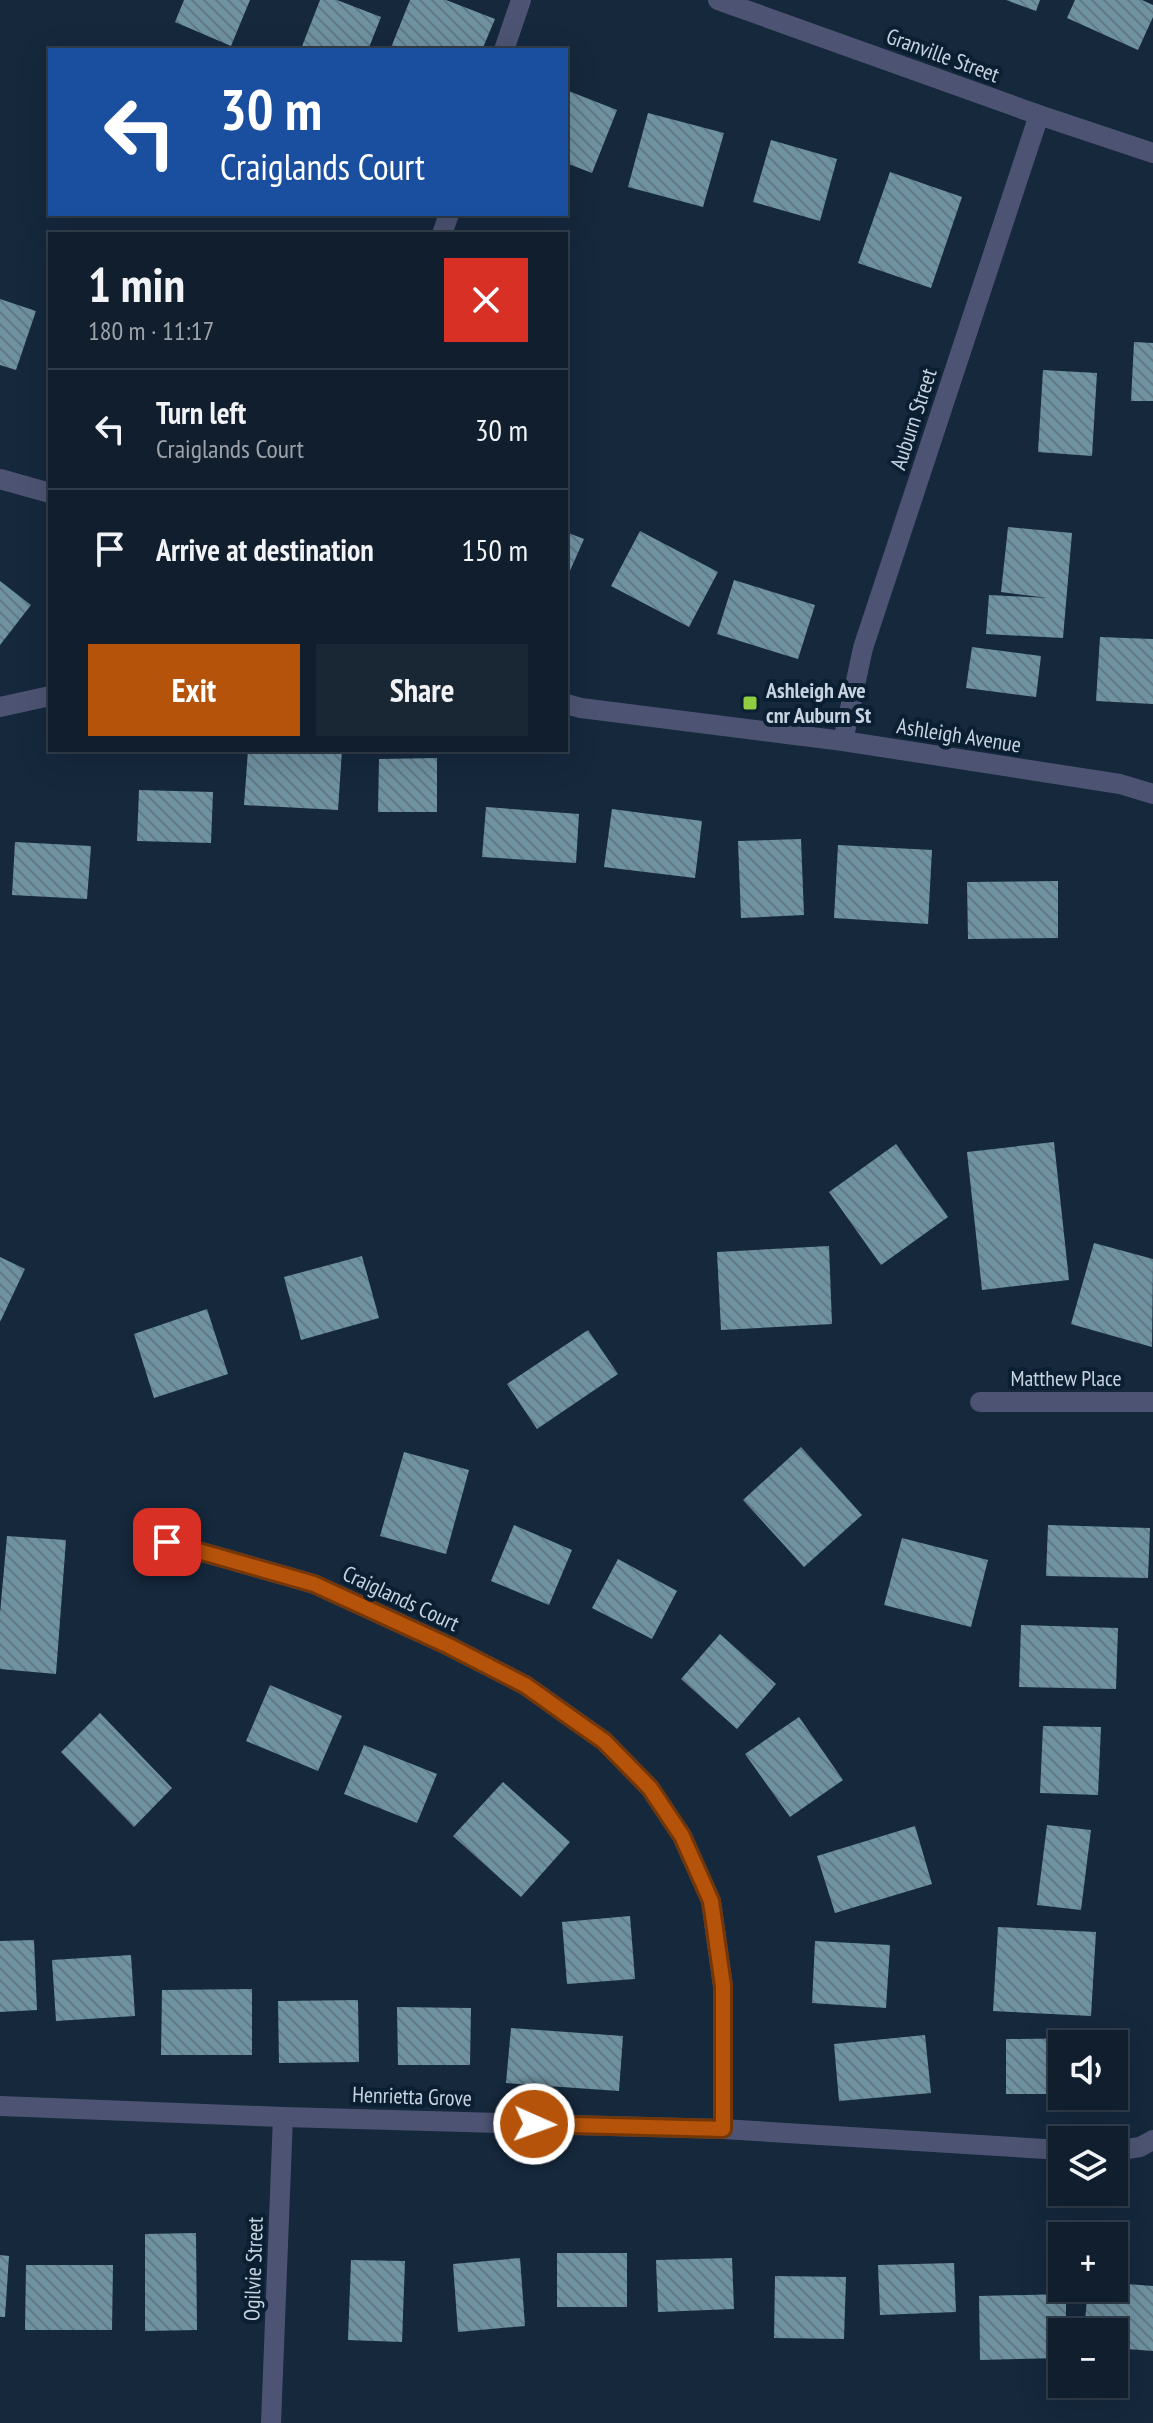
<!DOCTYPE html>
<meta charset="utf-8">
<style>
body{margin:0;font-family:"PT Sans Narrow",sans-serif;background:#192735;color:#f1f3f6;height:100vh;display:flex;flex-direction:column;font-size:30px;white-space:nowrap}
*{box-sizing:border-box;margin:0}
p{font-size:26px;color:#9ca2aa}
.icon{flex:none;width:44px;height:44px;fill:none;stroke:currentColor;stroke-width:2;stroke-linecap:round;stroke-linejoin:round}
.map{position:relative;flex:1;overflow:hidden}
.details{position:absolute;left:48px;top:232px;width:520px;height:520px;display:flex;flex-direction:column;background:#101e2d;border-radius:0px;box-shadow:0 8px 32px #0002,0 0 0 2px #303c49}
.details>*{flex:none}
.top-card{position:absolute;left:48px;top:48px;width:520px;height:168px;border-radius:0px;box-shadow:0 8px 32px #0002,0 0 0 2px #303c49;background:#1a4fa0;color:#fff;overflow:hidden}
.tools{position:absolute;left:1048px;top:2030px;display:grid;gap:16px}
.tools a{display:grid;place-items:center;width:80px;height:80px;border-radius:0px;background:#101e2d;box-shadow:0 8px 32px #0002,0 0 0 2px #303c49;font-size:40px}
.pin{position:absolute;display:grid;place-items:center;width:68px;height:68px;color:#fff;margin:-34px;border-radius:16px;box-shadow:0 4px 12px #0006}
.me{position:absolute;width:88px;margin:-44px;rotate:92deg;stroke-linejoin:round;filter:drop-shadow(0 0 6px #0008)}
.turn{display:flex;align-items:center;gap:28px;height:168px;padding:0 40px;font-size:36px}
.turn .icon{width:104px;height:104px;stroke-width:2.5}
.turn b{display:block;font-size:56px;line-height:68px}
.round{display:grid;place-items:center;flex:none;width:84px;height:84px;border-radius:0px;background:#192735}
.summary{display:flex;align-items:center;justify-content:space-between;height:136px;padding:0 40px}
h1{font-size:48px;font-weight:700;line-height:60px}
.cta{display:flex;gap:16px;margin-top:auto;padding:16px 40px}
.cta a{flex:1;height:92px;border-radius:0px;background:#b45309;color:#fff;font-size:32px;font-weight:700;line-height:92px;text-align:center}
.cta a+a{background:#192735;color:#f1f3f6}
ul{padding:0;list-style:none}
li{display:flex;align-items:center;gap:24px;height:120px;padding:0 40px;border-top:2px solid #303c49}
li div{flex:1}
li b{display:block;font-size:30px}
li em{font-style:normal}
.map>svg:first-child{display:block}
</style>
<div class="map">
<svg width="1153" height="2423" viewBox="0 0 1153 2423">
<defs>
<pattern id="building-back-hatch" width="6" height="6" patternUnits="userSpaceOnUse" patternTransform="scale(2)"><rect width="6" height="6" fill="#6f92a1"/><path d="M-1 5l2 2M0 0l6 6M5-1l2 2" fill="none" stroke="#607985"/></pattern>
</defs>
<rect width="100%" height="100%" fill="#15283c"/>
<g fill="url(#building-back-hatch)">
<polygon points="184,0 250,0 231,46 175,22"/>
<polygon points="320,0 337,0 381,17 368,50 301,49"/>
<polygon points="410,0 446,0 495,19 482,50 390,50"/>
<polygon points="1006,0 1040,0 1036,11"/>
<polygon points="1075,0 1142,0 1153,5 1153,17 1138,50 1067,18"/>
<polygon points="566,90 617,110 592,173 566,163"/>
<polygon points="648,113 724,133 703,207 628,187"/>
<polygon points="771,140 837,159 820,221 753,202"/>
<polygon points="890,172 962,197 931,288 858,263"/>
<polygon points="0,299 36,311 16,370 0,365"/>
<polygon points="1134,342 1153,343 1153,401 1131,401"/>
<polygon points="1043,370 1097,373 1092,456 1038,452"/>
<polygon points="1008,527 1072,533 1063,638 986,634 989,595 1048,598 1001,592"/>
<polygon points="640,531 718,572 689,627 611,586"/>
<polygon points="566,532 584,539 566,580"/>
<polygon points="734,580 815,605 798,659 717,634"/>
<polygon points="0,581 31,605 0,645"/>
<polygon points="1100,637 1153,639 1153,704 1096,701"/>
<polygon points="972,647 1041,656 1036,697 966,688"/>
<polygon points="248,750 342,750 338,810 244,805"/>
<polygon points="437,758 437,812 378,812 379,759"/>
<polygon points="139,790 213,792 211,843 137,841"/>
<polygon points="486,807 579,814 576,863 482,857"/>
<polygon points="612,809 702,821 695,878 604,867"/>
<polygon points="801,839 804,915 741,918 738,841"/>
<polygon points="15,842 91,846 87,899 12,895"/>
<polygon points="838,845 932,850 928,924 834,918"/>
<polygon points="1058,881 1058,938 968,939 967,882"/>
<polygon points="1054,1142 1069,1280 982,1290 967,1152"/>
<polygon points="896,1144 948,1217 881,1265 829,1192"/>
<polygon points="1094,1243 1153,1259 1152,1347 1071,1324"/>
<polygon points="829,1246 832,1324 721,1330 717,1252"/>
<polygon points="362,1256 379,1318 301,1340 284,1277"/>
<polygon points="0,1257 25,1269 0,1322"/>
<polygon points="207,1309 228,1374 154,1398 134,1334"/>
<polygon points="588,1330 618,1374 537,1429 507,1384"/>
<polygon points="801,1447 862,1515 804,1567 743,1500"/>
<polygon points="404,1452 469,1470 446,1554 380,1536"/>
<polygon points="514,1525 572,1550 549,1605 491,1581"/>
<polygon points="1048,1525 1150,1528 1148,1578 1046,1576"/>
<polygon points="7,1536 66,1540 56,1674 0,1669 0,1613"/>
<polygon points="902,1538 988,1560 971,1627 884,1605"/>
<polygon points="618,1559 677,1591 652,1639 592,1608"/>
<polygon points="1021,1625 1118,1628 1116,1689 1019,1687"/>
<polygon points="720,1634 776,1684 737,1729 681,1679"/>
<polygon points="270,1685 342,1716 318,1771 246,1741"/>
<polygon points="100,1713 172,1788 134,1827 61,1752"/>
<polygon points="799,1717 843,1780 790,1817 745,1754"/>
<polygon points="1043,1726 1101,1727 1098,1795 1040,1793"/>
<polygon points="364,1745 437,1774 417,1823 344,1794"/>
<polygon points="503,1782 570,1842 521,1897 453,1836"/>
<polygon points="1047,1825 1091,1830 1081,1910 1037,1905"/>
<polygon points="915,1826 932,1884 835,1913 817,1856"/>
<polygon points="630,1916 635,1979 567,1984 562,1922"/>
<polygon points="998,1927 1096,1932 1091,2016 993,2011"/>
<polygon points="34,1940 37,2010 0,2012 0,1941"/>
<polygon points="815,1941 890,1945 886,2008 812,2003"/>
<polygon points="131,1955 135,2016 56,2021 52,1960"/>
<polygon points="252,1989 252,2055 161,2055 162,1990"/>
<polygon points="358,2000 359,2062 279,2063 278,2001"/>
<polygon points="397,2007 471,2008 470,2065 398,2065"/>
<polygon points="511,2028 623,2036 619,2091 506,2083"/>
<polygon points="925,2035 931,2093 839,2101 834,2044"/>
<polygon points="1105,2038 1105,2044 1062,2044 1062,2094 1006,2094 1006,2039"/>
<polygon points="196,2233 197,2330 145,2331 145,2234"/>
<rect x="557" y="2253" width="70" height="54"/>
<polygon points="0,2255 9,2256 5,2317 0,2317"/>
<polygon points="520,2258 525,2326 458,2332 453,2264"/>
<polygon points="732,2258 734,2309 658,2312 656,2260"/>
<polygon points="351,2260 405,2261 402,2342 348,2340"/>
<polygon points="954,2263 956,2312 880,2315 878,2265"/>
<polygon points="26,2265 113,2265 112,2330 25,2330"/>
<polygon points="775,2276 846,2277 844,2339 774,2338"/>
<polygon points="1114,2283 1153,2286 1153,2351 1114,2348 1114,2332 1084,2332 1088,2288 1114,2288"/>
<polygon points="1066,2294 1066,2332 1062,2332 1062,2358 980,2360 979,2296"/>
</g>
<g fill="none" stroke-linecap="round" stroke-linejoin="round">
<g stroke="#4d5473" stroke-width="20">
<polyline points="718,0 1039,115 1153,153"/>
<polyline points="504,50 521,0"/>
<polyline points="442,234 449,214"/>
<polyline points="0,479 50,493"/>
<polyline points="566,704 581,708 843,741 1120,784 1153,794"/>
<polyline points="0,707 50,696"/>
<polyline points="843,741 863,648 1039,115"/>
<polyline points="980,1402 1153,1402"/>
<polyline points="167,1542 314,1584 449,1646 525,1685 604,1741 650,1788 682,1836 711,1901 723,1986 723,2129"/>
<polyline points="0,2106 283,2117 723,2129 1062,2150"/>
<polyline points="1114,2151 1140,2147 1153,2140"/>
<polyline points="271,2423 283,2117"/>
</g>
</g>
<g fill="none" stroke-linecap="round" stroke-linejoin="round">
<defs>
<polyline id="route" points="167,1542 314,1584 449,1646 525,1685 584,1727 604,1741 650,1788 682,1836 711,1901 723,1986 723,2129 534,2124"/>
</defs>
<use href="#route" stroke="#753606" stroke-width="20"/>
<use href="#route" stroke="#b45309" stroke-width="14"/>
</g>
<rect fill="#91cd40" stroke="#0b1f32" stroke-width="3" x="742" y="695" width="16" height="16" rx="4"/>
<g text-anchor="middle" dominant-baseline="central" stroke-width="8" stroke-linejoin="round" paint-order="stroke">
<g font-size="22" fill="#c7d3e0" stroke="#0b1f32">
<text transform="translate(943 55) rotate(20)">Granville Street</text>
<text transform="translate(913 419) rotate(-72)">Auburn Street</text>
<text transform="translate(959 735) rotate(9)">Ashleigh Avenue</text>
<text x="1066" y="1378">Matthew Place</text>
<text transform="translate(401 1598) rotate(25)">Craiglands Court</text>
<text transform="translate(412 2096) rotate(2)">Henrietta Grove</text>
<text transform="translate(253 2269) rotate(-88)">Ogilvie Street</text>
</g>
<g font-size="22" font-weight="bold" fill="#c7d3e0" stroke="#0b1f32" text-anchor="start">
<text x="766" y="690">Ashleigh Ave<tspan x="766" dy="25">cnr Auburn St</tspan></text>
</g>
</g>
</svg>
<div class="tools">
<a><svg class="icon" aria-label="sound" viewBox="0 0 24 24"><path d="M4 9h4l5-4v14l-5-4H4zM17 9q2 3 0 6"/></svg></a>
<a><svg class="icon" aria-label="layers" viewBox="0 0 24 24"><path d="M12 4l9 5-9 5-9-5zM3 14l9 5 9-5"/></svg></a>
<a>+</a>
<a>−</a>
</div>
<div class="pin" style="left:167px;top:1542px;background:#d93025"><svg class="icon" aria-label="arrive" viewBox="0 0 24 24"><path d="M6 21V4h12l-3 4 3 4H6"/></svg></div>
<svg class="me" style="left:534px;top:2124px" viewBox="-20 -20 40 40"><circle r="17" fill="#b45309" stroke="#fff" stroke-width="3"/><path d="M0-11L8 9 0 5-8 9z" fill="#fff"/></svg>
<div class="top-card">
<div class="turn"><svg class="icon" aria-label="left" viewBox="0 0 24 24"><path d="M17 20v-9H6M10 6l-5 5 5 5"/></svg><div><b>30 m</b>Craiglands Court</div></div>
</div>
<section class="details">
<div class="summary"><div><h1>1 min</h1><p>180 m · 11:17</p></div><a class="round" style="background:#d93025;color:#fff"><svg class="icon" aria-label="close" viewBox="0 0 24 24"><path d="M6 6l12 12M18 6L6 18"/></svg></a></div>
<ul>
<li><svg class="icon" aria-label="left" viewBox="0 0 24 24"><path d="M17 20v-9H6M10 6l-5 5 5 5"/></svg><div><b>Turn left</b><p>Craiglands Court</p></div><em>30 m</em></li>
<li><svg class="icon" aria-label="arrive" viewBox="0 0 24 24"><path d="M6 21V4h12l-3 4 3 4H6"/></svg><div><b>Arrive at destination</b></div><em>150 m</em></li>
</ul>
<div class="cta"><a>Exit</a><a>Share</a></div>
</section>
</div>
